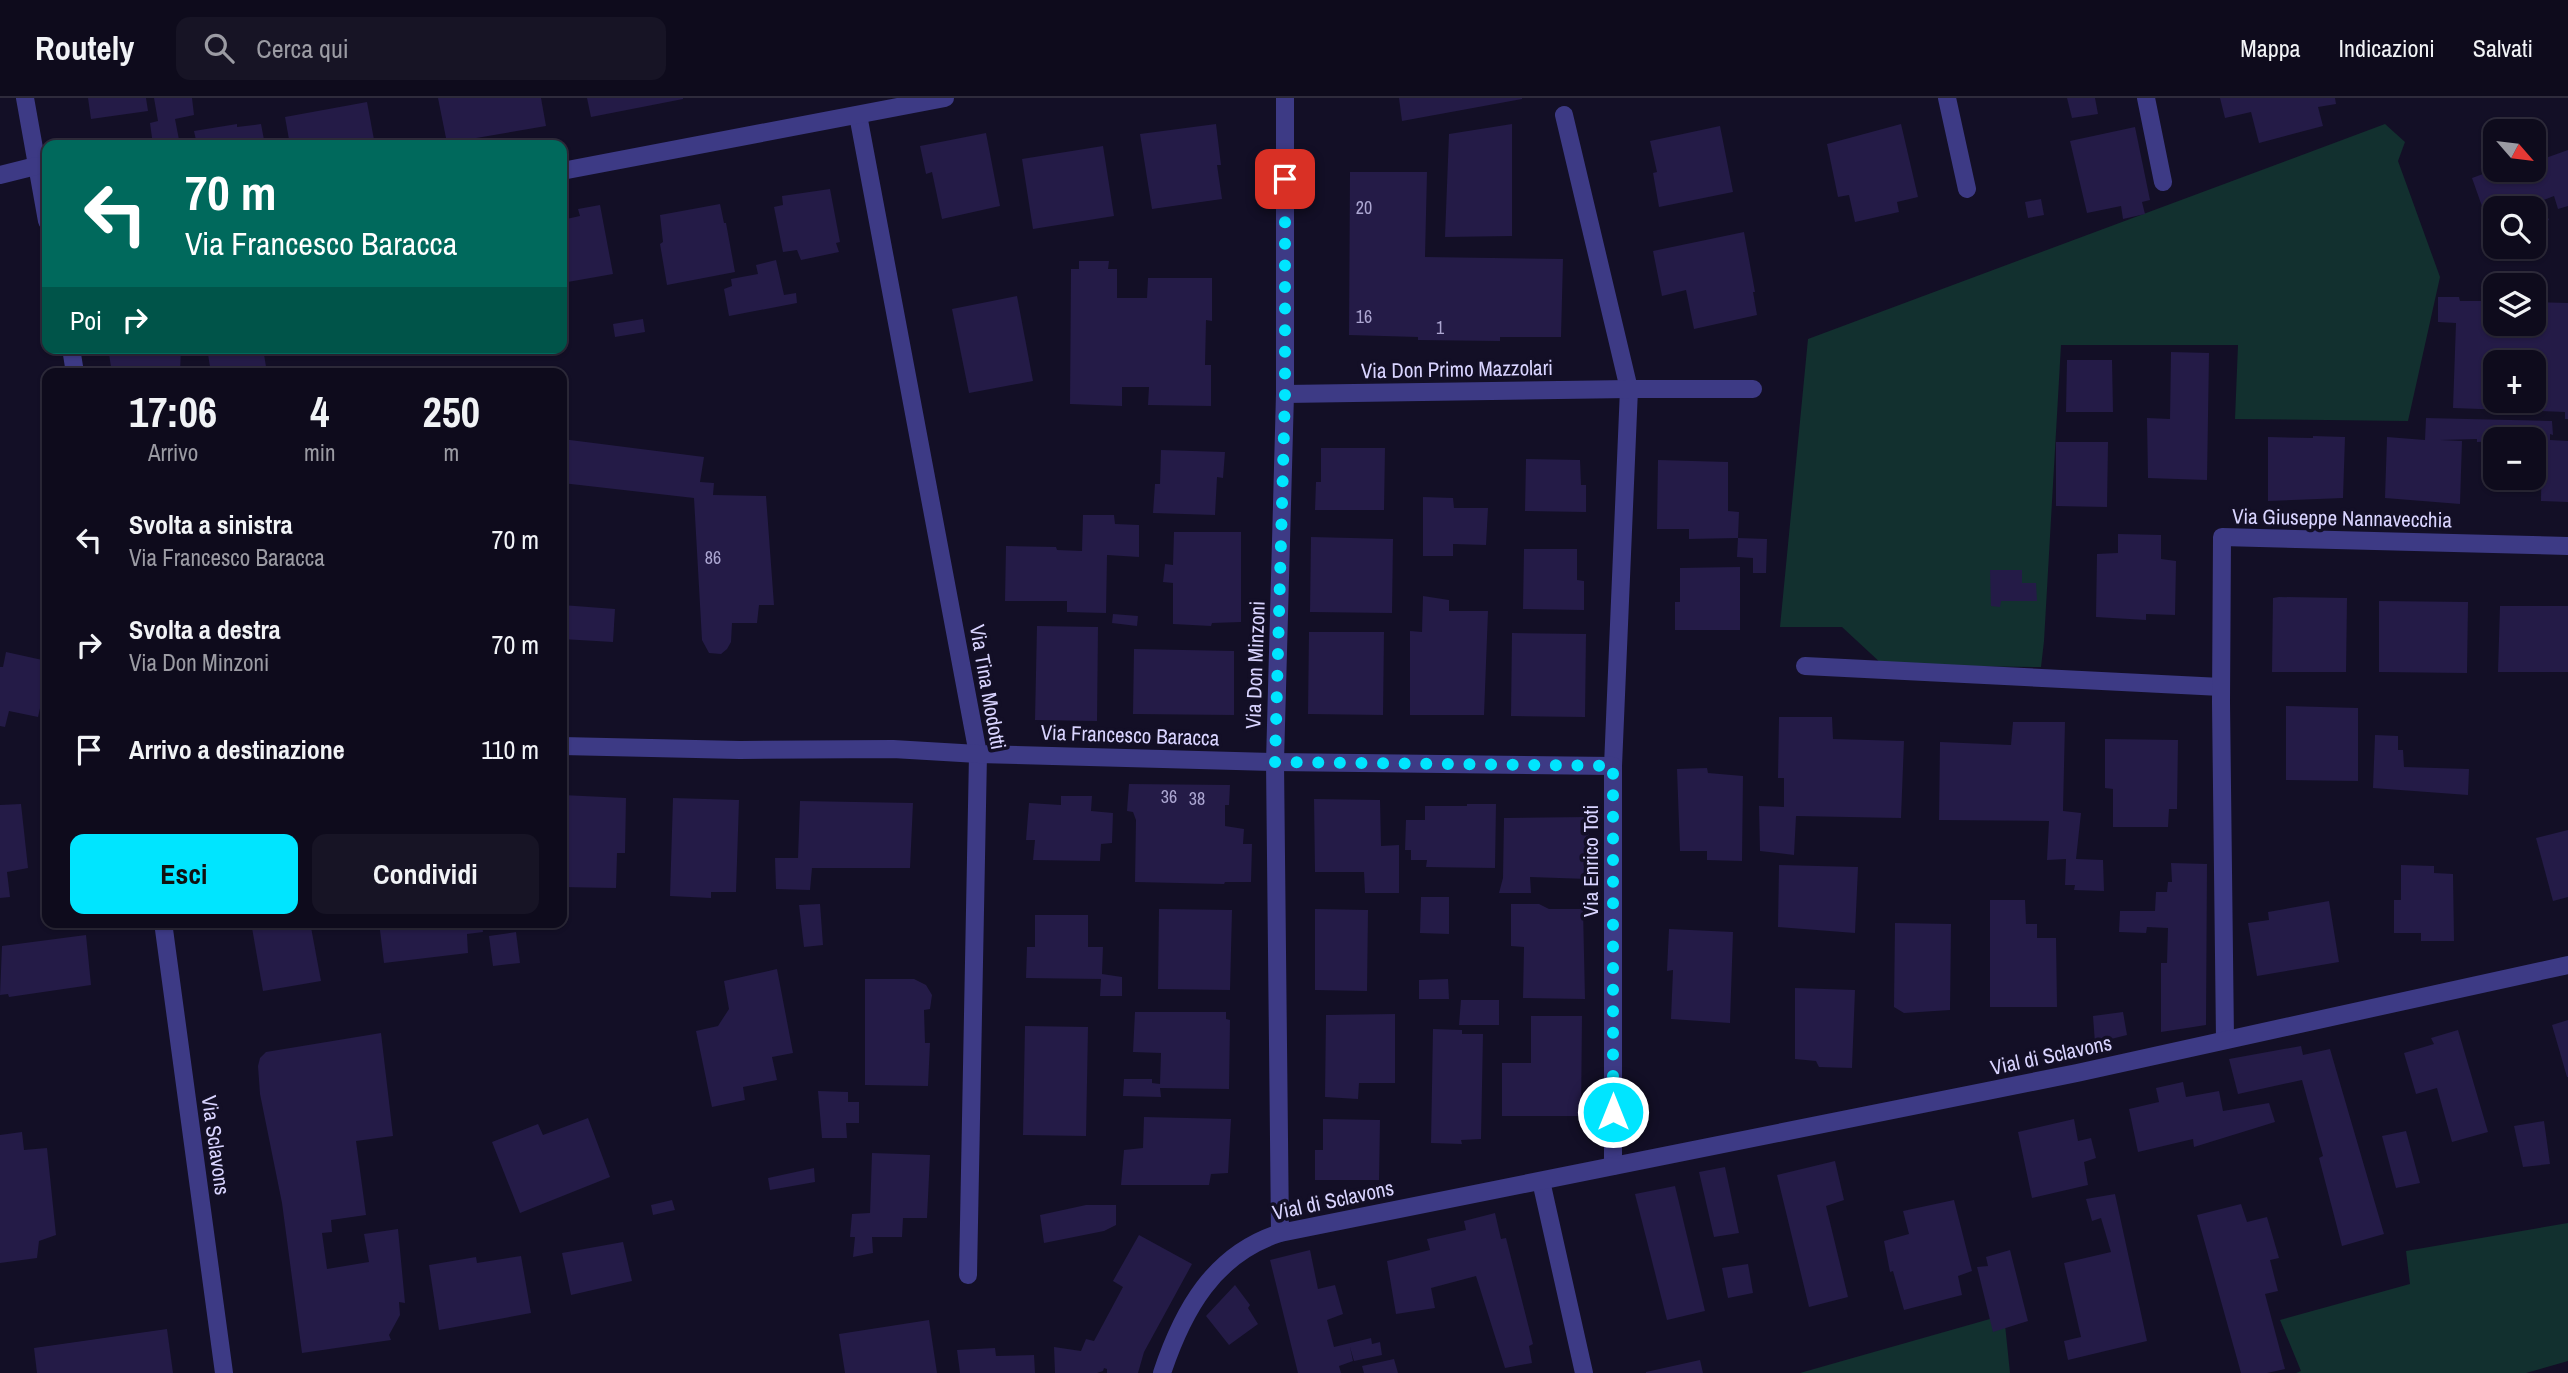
<!DOCTYPE html>
<html lang="it">
<meta charset="utf-8">
<style>
body{margin:0;font-family:"Archivo Narrow",sans-serif;background:#171425;color:#f1f3f6;height:100vh;display:flex;flex-direction:column;font-size:26px;white-space:nowrap}
*{box-sizing:border-box;margin:0}
p{font-size:23px;color:#9b9ba3}
.icon{flex:none;width:38px;height:38px;fill:none;stroke:currentColor;stroke-width:2;stroke-linecap:round;stroke-linejoin:round}
.map{position:relative;flex:1;overflow:hidden}
.side{position:absolute;left:42px;top:270px;width:525px;height:560px;display:flex;flex-direction:column;background:#0e0b1c;border-radius:14px;box-shadow:0 2px 5px #0004,0 0 0 2px #2e2b3b}
.side>*{flex:none}
.hud{position:absolute;left:42px;top:42px;width:525px;height:214px;border-radius:14px;box-shadow:0 2px 5px #0004,0 0 0 2px #2e2b3b;background:#00695c;color:#fff;overflow:hidden}
.needle{width:46px;rotate:118deg}
.controls{position:absolute;left:2483px;top:21px;display:grid;gap:14px}
.controls a{display:grid;place-items:center;width:63px;height:63px;border-radius:14px;background:#0e0b1c;box-shadow:0 2px 5px #0004,0 0 0 2px #2e2b3b;font-size:35px}
.pin{position:absolute;display:grid;place-items:center;width:60px;height:60px;color:#fff;margin:-30px;border-radius:14px;box-shadow:0 4px 10px #0006}
.me{position:absolute;width:77px;margin:-38px;rotate:0deg;stroke-linejoin:round;filter:drop-shadow(0 0 5px #0008)}
.turn{display:flex;align-items:center;gap:24px;height:147px;padding:0 28px;font-size:32px}
.turn .icon{width:91px;height:91px;stroke-width:2.5}
.turn b{display:block;font-size:49px;line-height:60px}
.then{display:flex;align-items:center;height:66px;padding:0 28px;background:#0003;gap:14px;font-size:26px}
.eta{display:flex;justify-content:space-evenly;align-items:center;height:119px;text-align:center}
.eta b{font-size:42px;font-weight:700;line-height:49px}
.cta{display:flex;gap:14px;margin-top:auto;padding:14px 28px}
.cta a{flex:1;height:80px;border-radius:14px;background:#00e5ff;color:#111;font-size:28px;font-weight:700;line-height:80px;text-align:center}
.cta a+a{background:#171425;color:#f1f3f6}
ul{padding:0;list-style:none}
li{display:flex;align-items:center;gap:21px;height:105px;padding:0 28px}
li div{flex:1}
li b{display:block;font-size:26px}
li em{font-style:normal}
header{display:flex;align-items:center;gap:42px;box-sizing:border-box;height:98px;padding:0 35px;background:#0e0b1c;border-bottom:2px solid #2e2b3b}
header strong{font-size:33px}
nav{display:flex;gap:38px;margin-inline-start:auto;font-size:24px}
.search{width:490px;height:63px;background:#171425;display:flex;align-items:center;gap:18px;box-sizing:border-box;padding:0 24px;border-radius:14px;color:#9b9ba3;font-size:26px}
.map>svg:first-child{display:block}
</style>
<header>
<strong>Routely</strong>
<div class="search"><svg class="icon" aria-label="search" viewBox="0 0 24 24"><circle cx="10" cy="10" r="6"/><path d="M15 15l6 6"/></svg>Cerca qui</div>
<nav><a>Mappa</a><a>Indicazioni</a><a>Salvati</a></nav>
</header>
<div class="map">
<svg width="2568" height="1275" viewBox="0 0 2568 1275">
<rect width="100%" height="100%" fill="#130f26"/>
<g fill="#12302f">
<polygon points="2385,26 2405,44 2398,63 2440,179 2408,323 2235,321 2238,247 2061,247 2044,543 2041,569 1883,567 1842,529 1780,529 1808,241"/>
<polygon points="2568,1125 2568,1263 2526,1275 2296,1275 2301,1273 2280,1222 2410,1186 2406,1153"/>
<polygon points="2004,1217 2010,1275 1800,1275"/>
</g>
<g fill="#241b47" fill-rule="evenodd">
<polygon points="88,0 146,0 148,13 91,21"/>
<polygon points="154,0 192,0 194,17 175,21 180,47 153,47 150,25 158,23"/>
<polygon points="438,0 541,0 546,28 447,45"/>
<polygon points="587,0 683,0 683,1 591,19"/>
<polygon points="1399,0 1522,0 1522,1 1402,23"/>
<polygon points="2067,0 2095,0 2098,16 2072,20"/>
<polygon points="2220,0 2335,0 2336,6 2318,9 2323,28 2259,45 2251,14 2225,20"/>
<polygon points="367,4 375,47 290,47 285,19"/>
<polygon points="237,26 237,29 261,26 265,47 197,47 194,33"/>
<polygon points="1216,26 1221,67 1217,67 1222,101 1152,111 1140,36"/>
<polygon points="1512,26 1512,138 1445,139 1449,36"/>
<polygon points="1901,26 1918,99 1897,104 1899,114 1855,124 1849,97 1838,99 1827,46"/>
<polygon points="1720,28 1733,94 1659,109 1653,75 1657,74 1650,43"/>
<polygon points="2135,29 2150,102 2142,104 2145,116 2123,121 2121,108 2087,115 2070,43"/>
<polygon points="986,35 1000,108 942,121 932,74 926,76 920,48"/>
<polygon points="1103,48 1114,118 1033,131 1022,61"/>
<polygon points="2568,52 2568,108 2558,111 2554,98 2541,103 2549,122 2534,127 2534,110 2496,110 2495,145 2472,80 2494,72 2530,72 2532,77 2544,73 2540,62"/>
<polygon points="1350,74 1427,74 1425,159 1563,161 1561,239 1500,239 1500,243 1418,242 1418,239 1349,237"/>
<polygon points="830,91 840,144 836,145 839,154 801,162 797,152 783,154 774,109 783,107 782,98"/>
<polygon points="2041,101 2044,117 2028,120 2025,104"/>
<polygon points="720,106 724,125 726,125 735,174 667,187 660,146 663,144 660,117"/>
<polygon points="600,107 613,176 562,185 562,122 580,118 578,111"/>
<polygon points="1744,134 1755,194 1753,194 1757,217 1694,231 1686,192 1662,198 1653,153"/>
<polygon points="776,162 784,197 796,195 797,205 729,218 724,191 732,188 731,181 758,176 756,167"/>
<polygon points="1079,163 1109,163 1108,171 1117,171 1117,200 1147,200 1148,180 1212,180 1212,223 1206,222 1205,267 1211,267 1211,308 1148,307 1149,289 1122,289 1122,308 1070,306 1071,171 1079,171"/>
<polygon points="1017,198 1033,283 969,295 952,211"/>
<path d="M2438 199H2459L2460 203H2496V226H2534V204L2568 205V321H2565V314L2453 310 2456 225 2438 224ZM2496 264H2534V303H2496Z"/>
<polygon points="643,221 645,234 615,239 613,226"/>
<polygon points="111,250 181,250 180,275 112,275 109,256"/>
<polygon points="207,250 263,250 267,275 211,275"/>
<polygon points="2171,254 2209,255 2207,382 2148,380 2147,320 2170,321"/>
<polygon points="2067,262 2112,262 2113,314 2066,314"/>
<polygon points="2426,320 2552,323 2553,337 2550,336 2550,342 2568,343 2568,404 2541,403 2542,342 2534,341 2477,344 2477,341 2440,342 2462,343 2460,406 2385,400 2387,339 2425,342"/>
<polygon points="2313,338 2345,339 2343,400 2268,403 2268,339 2313,340"/>
<polygon points="562,341 704,359 700,384 714,385 713,397 766,398 774,507 759,507 757,525 732,525 731,544 727,551 721,556 709,555 702,542 694,400 562,385"/>
<polygon points="2056,344 2108,344 2107,409 2056,408"/>
<polygon points="1321,350 1385,350 1384,412 1315,412 1316,384 1321,384"/>
<polygon points="1161,352 1225,354 1223,380 1217,379 1215,417 1153,415 1155,386 1160,386"/>
<polygon points="1526,361 1580,362 1581,387 1586,387 1586,414 1525,413"/>
<polygon points="1658,362 1728,364 1728,413 1739,414 1738,440 1767,441 1766,475 1753,475 1753,460 1737,459 1738,440 1689,441 1689,431 1657,431"/>
<polygon points="1423,399 1453,400 1454,410 1488,410 1486,447 1453,446 1453,458 1423,458"/>
<polygon points="1083,417 1114,417 1115,426 1139,427 1139,459 1107,457 1106,515 1067,514 1067,503 1005,503 1006,448 1056,449 1057,452 1082,453"/>
<polygon points="1174,434 1241,434 1241,524 1212,525 1211,528 1173,526 1173,485 1163,484 1165,466 1173,467"/>
<polygon points="2118,436 2161,437 2161,461 2176,463 2175,517 2146,516 2146,522 2096,519 2097,456 2118,455"/>
<polygon points="1311,439 1393,441 1392,515 1310,514"/>
<polygon points="1524,451 1577,451 1577,482 1584,483 1584,512 1523,511"/>
<polygon points="1740,469 1740,532 1675,532 1675,504 1680,504 1680,470"/>
<polygon points="1990,472 2022,472 2022,485 2036,485 2037,503 2001,503 2000,509 1991,508"/>
<polygon points="1423,498 1449,502 1449,513 1488,513 1484,617 1410,617 1410,533 1422,534"/>
<polygon points="2279,499 2347,500 2346,574 2272,574 2273,500"/>
<polygon points="2379,503 2468,504 2467,575 2379,574"/>
<polygon points="562,507 615,511 613,544 562,541"/>
<polygon points="2500,508 2568,508 2568,574 2498,574"/>
<polygon points="1113,516 1138,518 1137,528 1112,525"/>
<polygon points="1037,528 1098,529 1097,623 1035,622"/>
<polygon points="1309,534 1384,534 1383,617 1308,616"/>
<polygon points="1512,535 1586,536 1585,619 1511,618"/>
<polygon points="1134,551 1234,553 1234,617 1133,616"/>
<polygon points="6,554 47,563 47,579 38,619 9,613 5,629 0,628 0,569 3,569"/>
<polygon points="2286,608 2358,610 2358,683 2286,682"/>
<polygon points="1779,619 1832,619 1833,641 1904,643 1901,720 1796,718 1794,757 1760,753 1759,708 1784,709 1784,680 1778,680"/>
<polygon points="2013,624 2065,624 2063,713 2081,715 2076,761 2103,762 2104,793 2074,792 2075,787 2065,787 2066,761 2047,762 2049,723 1939,722 1940,644 2011,647"/>
<polygon points="2375,637 2398,638 2398,652 2403,652 2404,669 2469,671 2468,697 2373,690"/>
<polygon points="2105,641 2178,642 2177,711 2169,711 2168,729 2113,729 2113,691 2105,690"/>
<polygon points="1707,670 1708,675 1743,678 1742,763 1707,762 1707,753 1680,753 1677,671"/>
<polygon points="1129,686 1230,687 1229,707 1225,707 1225,728 1244,731 1243,746 1252,746 1251,784 1225,784 1224,786 1135,784 1136,722 1133,714 1127,713"/>
<polygon points="562,697 626,700 625,755 617,755 616,790 562,789"/>
<polygon points="1061,698 1092,698 1091,713 1113,715 1112,745 1101,746 1100,763 1033,762 1035,742 1026,742 1029,705 1061,707"/>
<polygon points="673,700 739,702 736,794 711,794 711,800 670,798"/>
<polygon points="1314,701 1380,702 1381,748 1399,747 1399,795 1365,795 1364,774 1315,774"/>
<polygon points="800,703 913,705 910,770 812,770 810,792 776,791 775,760 798,760"/>
<polygon points="21,706 28,770 7,774 10,799 0,800 0,707"/>
<polygon points="1467,706 1496,706 1495,770 1426,769 1427,762 1411,762 1411,752 1405,752 1406,722 1425,722 1425,708 1467,708"/>
<polygon points="1589,719 1588,781 1530,779 1531,795 1499,795 1503,780 1504,720"/>
<polygon points="2568,732 2568,799 2553,803 2536,740"/>
<polygon points="2171,765 2207,766 2206,927 2161,934 2161,865 2167,865 2168,830 2147,829 2146,835 2119,834 2120,813 2155,813 2156,794 2167,794 2168,784 2172,784"/>
<polygon points="1779,767 1858,769 1855,835 1778,829"/>
<polygon points="2401,767 2434,768 2434,775 2453,776 2454,843 2421,843 2421,835 2394,835 2394,802 2401,802"/>
<polygon points="1421,799 1449,799 1449,836 1420,835"/>
<polygon points="1990,802 2025,802 2026,826 2037,826 2037,840 2056,840 2057,909 1990,909"/>
<polygon points="2329,803 2339,864 2257,878 2248,825 2269,822 2268,814"/>
<polygon points="820,806 823,847 804,849 799,807"/>
<polygon points="1511,806 1539,806 1549,811 1583,811 1585,901 1523,900 1524,849 1511,848"/>
<polygon points="1159,811 1232,812 1230,892 1158,891"/>
<polygon points="1315,811 1368,812 1367,893 1315,892"/>
<polygon points="1035,817 1088,817 1088,849 1103,849 1102,876 1122,879 1122,898 1100,898 1101,881 1026,880 1027,849 1035,849"/>
<polygon points="251,824 310,824 321,883 263,893"/>
<polygon points="379,824 482,824 483,834 467,836 468,855 384,865"/>
<polygon points="1895,825 1951,826 1950,912 1904,915 1894,909"/>
<polygon points="1669,831 1733,834 1730,925 1671,921 1673,872 1667,873"/>
<polygon points="516,834 520,865 493,868 489,838"/>
<polygon points="86,837 91,887 9,899 8,896 0,897 2,848"/>
<polygon points="777,871 793,955 772,959 777,982 743,989 745,1002 712,1009 696,933 718,928 729,911 724,883"/>
<polygon points="865,881 914,881 926,887 932,897 930,911 924,912 925,945 930,945 928,988 865,987"/>
<polygon points="1448,881 1449,901 1419,901 1419,882"/>
<polygon points="1795,890 1855,892 1852,970 1819,969 1816,963 1795,961"/>
<polygon points="1461,902 1499,902 1499,927 1459,927"/>
<polygon points="1135,914 1226,914 1226,921 1230,922 1229,991 1160,990 1161,999 1123,998 1124,981 1152,981 1152,985 1160,986 1161,955 1133,954"/>
<polygon points="2123,914 2127,937 2095,945 2093,918"/>
<polygon points="1395,916 1395,985 1359,985 1358,1001 1325,999 1326,917"/>
<polygon points="1531,918 1582,918 1581,1018 1502,1018 1502,965 1531,965"/>
<polygon points="2568,922 2568,979 2567,979 2552,927"/>
<polygon points="1025,928 1088,929 1086,1038 1023,1037"/>
<polygon points="1433,931 1462,932 1462,936 1483,936 1481,1041 1461,1042 1462,1046 1431,1045"/>
<polygon points="2458,932 2488,1034 2452,1044 2437,990 2416,996 2404,955 2434,946 2431,940"/>
<polygon points="381,935 393,1038 356,1043 366,1117 331,1122 332,1134 322,1135 327,1171 369,1164 364,1136 398,1131 405,1205 399,1204 400,1217 389,1237 391,1242 302,1255 282,1105 260,996 258,968 260,960 266,954"/>
<polygon points="2301,948 2303,957 2330,951 2384,1136 2342,1148 2319,1060 2323,1058 2302,982 2238,996 2229,961"/>
<polygon points="2183,984 2186,999 2219,993 2223,1013 2269,1005 2275,1024 2194,1049 2193,1041 2138,1054 2129,1011 2159,1004 2156,990"/>
<polygon points="818,993 848,994 848,1004 859,1004 859,1025 846,1025 847,1040 822,1040"/>
<polygon points="1144,1019 1231,1021 1228,1075 1211,1076 1209,1087 1121,1087 1124,1052 1143,1050"/>
<polygon points="588,1020 610,1079 520,1115 492,1044 538,1026 543,1037"/>
<polygon points="1323,1021 1380,1022 1379,1082 1315,1082 1315,1052 1323,1052"/>
<polygon points="2074,1021 2078,1043 2091,1040 2096,1060 2084,1064 2088,1087 2032,1100 2018,1034"/>
<polygon points="2544,1023 2550,1066 2523,1069 2514,1028"/>
<polygon points="2406,1033 2420,1085 2396,1090 2382,1038"/>
<polygon points="22,1034 24,1052 47,1050 56,1137 39,1143 37,1160 0,1165 0,1037"/>
<polygon points="872,1055 930,1057 927,1120 903,1120 902,1139 872,1139 873,1155 853,1159 855,1139 850,1139 852,1116 870,1115"/>
<polygon points="1835,1063 1844,1102 1826,1108 1848,1199 1809,1209 1777,1077"/>
<polygon points="1725,1069 1739,1135 1714,1139 1699,1074"/>
<polygon points="814,1070 815,1084 770,1092 768,1080"/>
<polygon points="1675,1088 1705,1213 1667,1222 1635,1096"/>
<polygon points="2115,1096 2147,1243 2068,1262 2064,1243 2081,1239 2064,1165 2111,1154 2101,1120 2092,1123 2086,1101"/>
<polygon points="672,1102 675,1112 653,1117 651,1107"/>
<polygon points="1954,1102 1972,1173 1958,1178 1962,1197 1904,1212 1893,1173 1890,1174 1884,1143 1909,1136 1903,1113"/>
<polygon points="2241,1106 2247,1124 2267,1119 2279,1160 2270,1162 2278,1193 2265,1196 2285,1271 2267,1275 2241,1275 2197,1117"/>
<polygon points="1086,1107 1116,1107 1116,1127 1104,1133 1044,1145 1040,1117"/>
<polygon points="1495,1115 1501,1141 1506,1140 1533,1246 1529,1248 1532,1265 1505,1270 1476,1178 1431,1190 1435,1210 1396,1216 1387,1163 1430,1152 1427,1141 1466,1132 1464,1123"/>
<polygon points="1139,1137 1192,1166 1144,1254 1138,1275 1107,1275 1107,1271 1104,1270 1103,1273 1097,1275 1055,1275 1054,1249 1081,1253 1086,1241 1094,1243 1123,1189 1113,1183"/>
<polygon points="623,1144 632,1183 571,1197 562,1155"/>
<polygon points="1310,1152 1318,1191 1335,1187 1343,1216 1327,1222 1334,1249 1371,1240 1372,1246 1380,1244 1382,1257 1354,1263 1350,1249 1353,1263 1339,1268 1341,1275 1298,1275 1270,1162"/>
<polygon points="2010,1152 2028,1223 1993,1234 1977,1169 1988,1168 1986,1159"/>
<polygon points="521,1158 531,1215 439,1232 429,1167 476,1159 477,1165"/>
<polygon points="1748,1166 1753,1195 1728,1200 1722,1170"/>
<polygon points="1235,1187 1250,1207 1248,1210 1258,1226 1229,1247 1206,1218"/>
<polygon points="929,1222 937,1275 845,1275 839,1236"/>
<polygon points="167,1231 173,1275 37,1275 34,1250"/>
<polygon points="995,1250 996,1258 1034,1257 1035,1275 960,1275 957,1252"/>
<polygon points="1394,1261 1398,1275 1364,1275 1362,1268"/>
<polygon points="1700,1262 1703,1275 1646,1275 1646,1274"/>
</g>
<g fill="none" stroke-linecap="round" stroke-linejoin="round">
<g stroke="#3d3a85" stroke-width="18">
<polyline points="25,0 47,123"/>
<polyline points="1947,0 1967,91"/>
<polyline points="2146,0 2163,84"/>
<polyline points="858,17 978,656 968,1177"/>
<polyline points="1564,17 1629,291 1613,668 1613,1068"/>
<polyline points="562,73 945,0"/>
<polyline points="0,77 36,68"/>
<polyline points="71,250 75,275"/>
<polyline points="1285,296 1629,291 1753,291"/>
<polyline points="1805,568 2221,589"/>
<polyline points="562,648 740,652 893,651 978,656 1275,664 1613,668"/>
<polyline points="163,824 224,1275"/>
<polyline points="2225,942 2221,604 2222,439 2568,448"/>
<polyline points="1541,1083 1584,1275"/>
<polyline points="1280,1135 1275,664 1285,296 1285,0"/>
<path d="M1162 1275C1183 1212 1214 1156 1280 1135L2077 975 2568 867"/>
</g>
</g>
<g fill="none" stroke-linecap="round" stroke-linejoin="round">
<polyline stroke="#00e5ff" stroke-width="12" stroke-dasharray="0 21.6" points="1285,81 1285,296 1275,664 1613,668 1613,1014"/>
</g>
<g text-anchor="middle" dominant-baseline="central" stroke-width="7" stroke-linejoin="round" paint-order="stroke">
<g font-size="18" fill="#aca6d1">
<text x="1364" y="109">20</text>
<text x="1364" y="218">16</text>
<text x="1440" y="229">1</text>
<text x="713" y="459">86</text>
<text x="1169" y="698">36</text>
<text x="1197" y="700">38</text>
</g>
<g font-size="21" fill="#d9d4ff" stroke="#130f26">
<text transform="translate(1457 271) rotate(-1)">Via Don Primo Mazzolari</text>
<text transform="translate(2342 420) rotate(1)">Via Giuseppe Nannavecchia</text>
<text transform="translate(1255 567) rotate(-88)">Via Don Minzoni</text>
<text transform="translate(988 589) rotate(80)">Via Tina Modotti</text>
<text transform="translate(1130 637) rotate(2)">Via Francesco Baracca</text>
<text transform="translate(1590 763) rotate(-90)">Via Enrico Toti</text>
<text transform="translate(2051 957) rotate(-12)">Vial di Sclavons</text>
<text transform="translate(216 1047) rotate(82)">Via Sclavons</text>
<text transform="translate(1333 1102) rotate(-12)">Vial di Sclavons</text>
</g>
</g>
</svg>
<div class="controls">
<a><svg class="needle" viewBox="-14 -14 28 28"><path d="M0-13l5 13h-10z" fill="#e53935"/><path d="M0 13l5-13h-10z" fill="#9b9ba3"/></svg></a>
<a><svg class="icon" aria-label="search" viewBox="0 0 24 24"><circle cx="10" cy="10" r="6"/><path d="M15 15l6 6"/></svg></a>
<a><svg class="icon" aria-label="layers" viewBox="0 0 24 24"><path d="M12 4l9 5-9 5-9-5zM3 14l9 5 9-5"/></svg></a>
<a>+</a>
<a>−</a>
</div>
<div class="pin" style="left:1285px;top:81px;background:#d93025"><svg class="icon" aria-label="arrive" viewBox="0 0 24 24"><path d="M6 21V4h12l-3 4 3 4H6"/></svg></div>
<svg class="me" style="left:1613px;top:1014px" viewBox="-20 -20 40 40"><circle r="17" fill="#00e5ff" stroke="#fff" stroke-width="3"/><path d="M0-11L8 9 0 5-8 9z" fill="#fff"/></svg>
<div class="hud">
<div class="turn"><svg class="icon" aria-label="left" viewBox="0 0 24 24"><path d="M17 20v-9H6M10 6l-5 5 5 5"/></svg><div><b>70 m</b>Via Francesco Baracca</div></div>
<div class="then">Poi<svg class="icon" aria-label="right" viewBox="0 0 24 24"><path d="M7 20v-9h11M14 6l5 5-5 5"/></svg></div>
</div>
<section class="side">
<div class="eta">
<div><b>17:06</b><p>Arrivo</p></div>
<div><b>4</b><p>min</p></div>
<div><b>250</b><p>m</p></div>
</div>
<ul>
<li><svg class="icon" aria-label="left" viewBox="0 0 24 24"><path d="M17 20v-9H6M10 6l-5 5 5 5"/></svg><div><b>Svolta a sinistra</b><p>Via Francesco Baracca</p></div><em>70 m</em></li>
<li><svg class="icon" aria-label="right" viewBox="0 0 24 24"><path d="M7 20v-9h11M14 6l5 5-5 5"/></svg><div><b>Svolta a destra</b><p>Via Don Minzoni</p></div><em>70 m</em></li>
<li><svg class="icon" aria-label="arrive" viewBox="0 0 24 24"><path d="M6 21V4h12l-3 4 3 4H6"/></svg><div><b>Arrivo a destinazione</b></div><em>110 m</em></li>
</ul>
<div class="cta"><a>Esci</a><a>Condividi</a></div>
</section>
</div>
